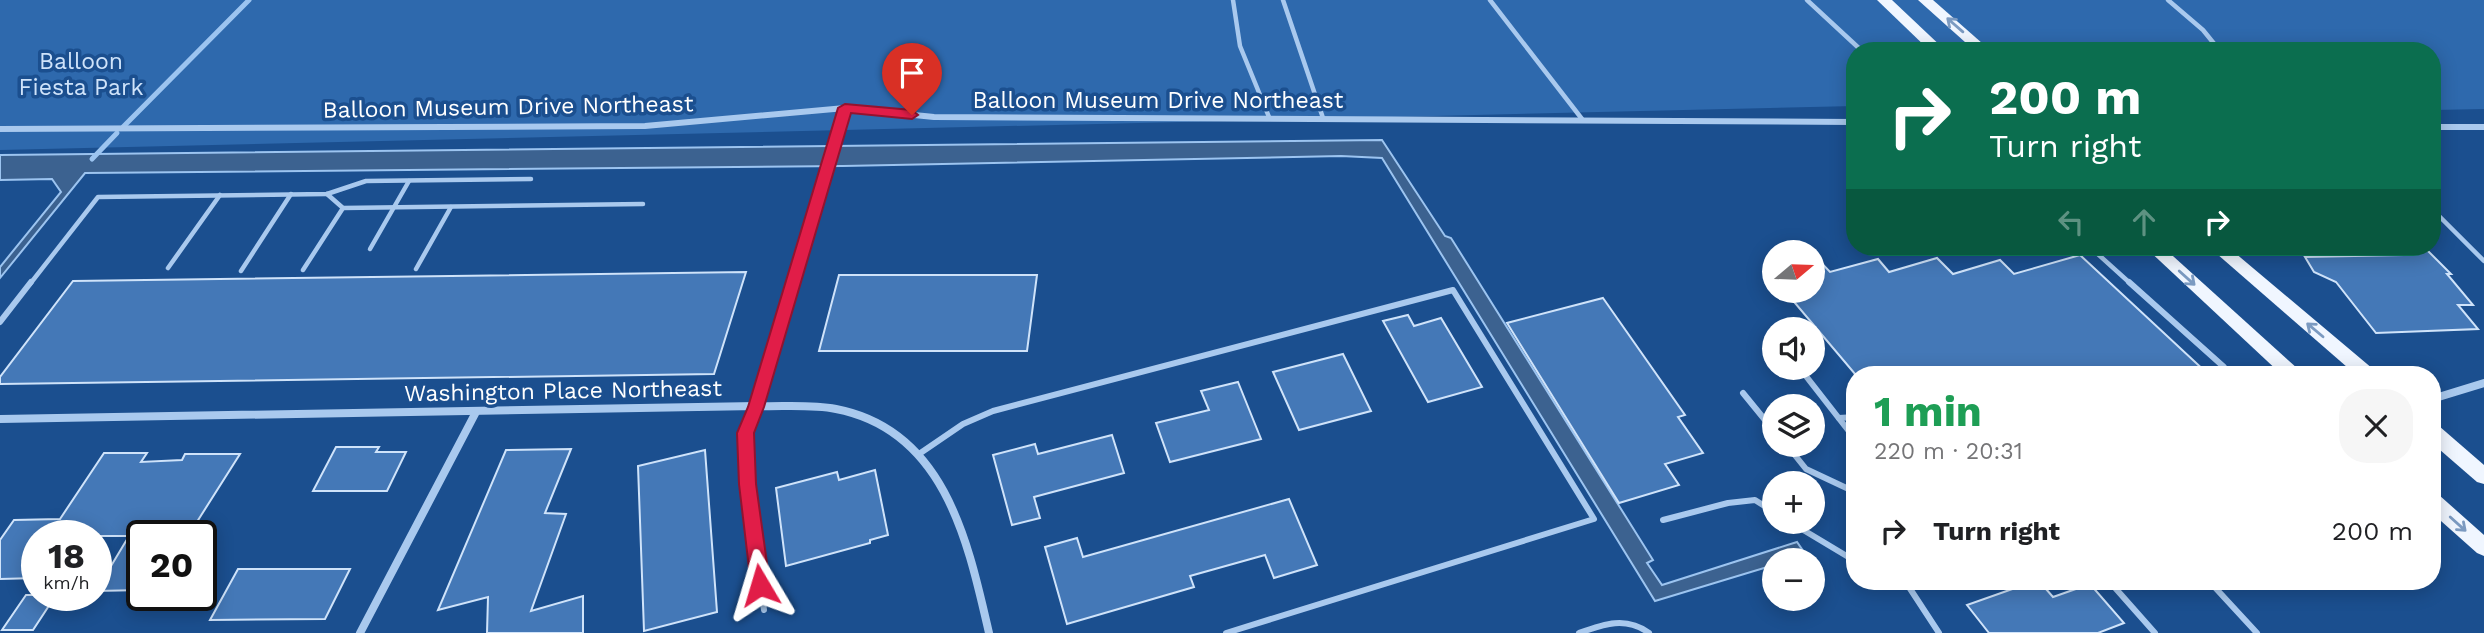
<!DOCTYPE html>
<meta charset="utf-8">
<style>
body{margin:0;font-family:"Work Sans",sans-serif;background:#f6f6f6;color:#202124;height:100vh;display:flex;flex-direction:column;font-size:26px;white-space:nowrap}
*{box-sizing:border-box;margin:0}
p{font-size:23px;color:#757577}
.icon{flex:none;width:38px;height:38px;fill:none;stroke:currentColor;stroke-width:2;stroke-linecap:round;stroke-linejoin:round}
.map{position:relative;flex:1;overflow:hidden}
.panel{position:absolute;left:1846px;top:366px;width:595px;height:224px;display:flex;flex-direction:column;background:#fff;border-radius:28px;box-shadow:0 4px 18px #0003}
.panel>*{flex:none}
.top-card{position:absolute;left:1846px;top:42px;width:595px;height:214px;border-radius:28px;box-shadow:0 4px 18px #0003;background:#0b6e4f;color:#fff;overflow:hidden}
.needle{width:46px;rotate:71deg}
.buttons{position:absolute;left:1762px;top:240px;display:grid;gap:14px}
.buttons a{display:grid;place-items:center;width:63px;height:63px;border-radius:50%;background:#fff;box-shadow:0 4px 18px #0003;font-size:35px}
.speed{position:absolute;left:21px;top:520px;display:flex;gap:14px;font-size:35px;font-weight:700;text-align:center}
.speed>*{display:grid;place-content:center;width:91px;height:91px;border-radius:50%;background:#fff;box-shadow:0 4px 18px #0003;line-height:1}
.speed small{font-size:18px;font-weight:400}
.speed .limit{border:4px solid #111;border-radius:10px;background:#fff;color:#111}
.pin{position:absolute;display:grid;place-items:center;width:60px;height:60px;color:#fff;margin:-72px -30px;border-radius:50% 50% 50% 0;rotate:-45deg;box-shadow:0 0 7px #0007}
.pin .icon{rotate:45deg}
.me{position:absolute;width:77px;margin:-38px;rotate:353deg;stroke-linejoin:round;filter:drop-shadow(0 0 5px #0008)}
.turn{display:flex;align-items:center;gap:24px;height:147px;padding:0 28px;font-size:32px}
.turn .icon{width:91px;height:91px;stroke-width:2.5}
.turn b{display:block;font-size:49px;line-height:60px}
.lanes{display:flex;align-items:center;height:66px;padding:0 28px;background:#0003;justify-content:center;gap:35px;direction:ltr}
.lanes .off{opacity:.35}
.round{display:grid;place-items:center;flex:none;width:74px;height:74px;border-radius:28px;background:#f6f6f6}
.overview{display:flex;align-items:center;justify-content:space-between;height:119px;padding:0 28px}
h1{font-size:42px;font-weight:700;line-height:52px;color:#1e9e55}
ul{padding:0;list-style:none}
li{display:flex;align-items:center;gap:21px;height:91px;padding:0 28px}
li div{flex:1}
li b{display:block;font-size:26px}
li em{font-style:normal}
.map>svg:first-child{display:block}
</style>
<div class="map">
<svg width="2484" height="633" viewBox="0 0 2484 633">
<rect width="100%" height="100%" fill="#1b4f8f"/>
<polygon fill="#2e69ad" points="0,0 2484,0 2484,109 2433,110 2432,51 1855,51 1855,106 0,150"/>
<polygon fill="#3c6290" stroke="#9cc4f0" stroke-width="2" points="1382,140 1445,236 1451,238 1653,560 1647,563 1662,585 1797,542 1806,555 1789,560 1774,560 1774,565 1655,601 1382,158 1341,156 843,166 85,173 0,278 0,267 61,192 52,179 0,180 0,155"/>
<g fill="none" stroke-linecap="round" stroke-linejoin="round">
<g stroke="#9cc4f0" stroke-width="5">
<polyline points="123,127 249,0"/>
<polyline points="92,159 117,133"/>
</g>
</g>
<g fill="#4478b7" stroke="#cfe3fa" stroke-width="2">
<polygon points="2425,248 2451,274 2447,274 2473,305 2458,305 2478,329 2376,333 2336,282 2314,272 2305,257 2402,255 2397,249"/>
<polygon points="1813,254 1830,272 1878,259 1889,272 1937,258 1953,274 2000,260 2014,274 2080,255 2208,374 2049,374 2044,370 2028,374 1984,374 1980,370 1966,374 1919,374 1915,371 1903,374 1855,374 1784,290 1813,290"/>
<polygon points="746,272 714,374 0,384 0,377 73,281"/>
<polygon points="839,275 1037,275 1027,351 819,351"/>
<polygon points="1603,298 1685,415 1678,417 1703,453 1665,464 1679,485 1619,503 1507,323"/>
<polygon points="1408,315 1414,326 1441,318 1482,387 1428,402 1383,321"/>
<polygon points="1343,354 1371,411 1299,430 1273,372"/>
<polygon points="1238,382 1261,439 1170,462 1156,423 1209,410 1201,391"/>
<polygon points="1112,435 1124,473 1034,497 1040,518 1012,525 993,455 1035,444 1038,454"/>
<polygon points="336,447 379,447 376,452 406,452 387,491 313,491"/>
<polygon points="571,449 545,513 566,514 531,611 583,596 583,633 487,633 488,597 438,610 506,450"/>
<polygon points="705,450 717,612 644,631 638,466"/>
<polygon points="104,453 147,453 141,462 182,460 185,454 240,454 188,536 142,536 142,590 96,591 129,536 96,536 96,532 94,536 37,536 37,578 0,579 0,540 14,520 60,519"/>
<polygon points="875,470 888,535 870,540 870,543 786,566 776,488 837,472 839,480"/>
<polygon points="1289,499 1317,565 1274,578 1265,555 1190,576 1194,587 1067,624 1045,547 1077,538 1083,557"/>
<polygon points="238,569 350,569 325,619 210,620"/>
<polygon points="2035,581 2039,581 2053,597 2090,584 2124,623 2098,633 1989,633 1967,605"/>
<polygon points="26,595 56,595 33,630 2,630"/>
</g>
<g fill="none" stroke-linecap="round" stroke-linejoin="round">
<g stroke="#a9c9ee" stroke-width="4.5">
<polyline points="1233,0 1240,46 1269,117"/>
<polyline points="1283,0 1323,118"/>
<polyline points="1490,0 1582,119"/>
<polyline points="1807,0 1862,51"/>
<polyline points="2168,0 2203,30 2220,51"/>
<polyline points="327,194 343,208 643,204"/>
<polyline points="2432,209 2484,261"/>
<polyline points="2003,247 2009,252 2026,247"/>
<polyline points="2090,247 2131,284"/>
<polyline points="370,249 409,181"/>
<polyline points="168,268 220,195"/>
<polyline points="416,269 451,207"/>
<polyline points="303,270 343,208"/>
<polyline points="241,271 291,194"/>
<polyline points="30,284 98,197 327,194 366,181 531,179"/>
</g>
<g stroke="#a9c9ee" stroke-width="6">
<polyline points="2129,282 2224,367 2226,374"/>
<polyline points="0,322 31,282"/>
<polyline points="1802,371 1855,439"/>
<polyline points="1743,393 1774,431"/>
<polyline points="756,406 746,433 747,484 764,610"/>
<polyline points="1839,418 1855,417"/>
<polyline points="1786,444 1806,469 1855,492"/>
<polyline points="919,454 963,424 993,411 1453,290 1594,519 1226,633"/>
<polyline points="1663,520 1728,503 1755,500 1774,512"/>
<polyline points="1790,522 1855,561"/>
<polyline points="1905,581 1939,633"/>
<polyline points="2109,581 2155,633"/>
<polyline points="2209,581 2257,633"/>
<path d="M1579 633C1604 624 1626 616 1649 633"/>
</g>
<g stroke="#a9c9ee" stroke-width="6">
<polyline points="2432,127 2484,127"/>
<polyline points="0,129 645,126 845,108 934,117 1855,122"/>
<polyline points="792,284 845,108"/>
</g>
<g stroke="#a9c9ee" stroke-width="8">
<polyline points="2432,399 2484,383"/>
<polyline points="756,406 793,282"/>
<path d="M0 419 756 406C782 407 810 404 836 409 945 430 968 542 989 633"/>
<polyline points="360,633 476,412"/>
</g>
<g fill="#f0f6ff" fill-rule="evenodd">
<polygon points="1877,0 1892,0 1946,51 1930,51"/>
<polygon points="1918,0 1933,0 1991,51 1975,51"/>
<polygon points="2145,247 2163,247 2298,369 2301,374 2281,374"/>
<polygon points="2209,247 2228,247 2373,369 2376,374 2355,374"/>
<polygon points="2432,424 2439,426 2484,465 2484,484 2477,482 2432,443"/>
<polygon points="2432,493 2439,495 2484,535 2484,556 2477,553 2432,513"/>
</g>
</g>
<defs><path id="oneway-shaft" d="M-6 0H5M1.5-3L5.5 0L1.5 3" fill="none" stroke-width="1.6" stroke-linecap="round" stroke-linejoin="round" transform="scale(1.75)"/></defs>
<g stroke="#7b9ac1">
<use href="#oneway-shaft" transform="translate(1955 25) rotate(-139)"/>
<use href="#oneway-shaft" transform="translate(2187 278) rotate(42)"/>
<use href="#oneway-shaft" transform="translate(2315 330) rotate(-140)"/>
<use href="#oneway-shaft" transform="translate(2458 524) rotate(42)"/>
</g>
<polygon fill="#e11d48" stroke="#92132f" stroke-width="2" points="845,104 912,110 918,115 912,119 851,113 764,407 754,433 756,484 770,585 767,590 760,593 754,590 751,585 739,484 737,433 748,407 838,108"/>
<g text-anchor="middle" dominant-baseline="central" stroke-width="7" stroke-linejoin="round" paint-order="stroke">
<g font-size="23" fill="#cfe3fa" stroke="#1b4f8f">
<text x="81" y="61">Balloon<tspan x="81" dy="26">Fiesta Park</tspan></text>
</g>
<g font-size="23" fill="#fff" stroke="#1b4f8f">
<text x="1158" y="100">Balloon Museum Drive Northeast</text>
<text transform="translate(508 107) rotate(-1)">Balloon Museum Drive Northeast</text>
<text transform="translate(563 391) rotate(-1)">Washington Place Northeast</text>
</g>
</g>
</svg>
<div class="buttons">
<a><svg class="needle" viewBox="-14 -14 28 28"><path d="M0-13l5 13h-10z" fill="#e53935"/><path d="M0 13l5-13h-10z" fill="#757577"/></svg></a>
<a><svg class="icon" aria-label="sound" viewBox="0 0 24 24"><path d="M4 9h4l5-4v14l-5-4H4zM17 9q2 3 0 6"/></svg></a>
<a><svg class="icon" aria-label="layers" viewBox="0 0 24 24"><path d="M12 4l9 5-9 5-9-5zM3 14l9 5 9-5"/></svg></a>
<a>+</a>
<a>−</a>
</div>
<div class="speed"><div>18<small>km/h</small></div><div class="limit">20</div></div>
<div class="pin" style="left:912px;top:115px;background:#d93025"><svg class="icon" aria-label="arrive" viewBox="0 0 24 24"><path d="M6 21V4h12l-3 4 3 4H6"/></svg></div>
<svg class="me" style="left:760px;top:585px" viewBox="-20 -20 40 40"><path d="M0-17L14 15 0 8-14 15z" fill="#e11d48" stroke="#fff" stroke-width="4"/></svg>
<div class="top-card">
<div class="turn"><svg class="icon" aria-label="right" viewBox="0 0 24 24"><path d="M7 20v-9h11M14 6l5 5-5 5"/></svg><div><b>200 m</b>Turn right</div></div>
<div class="lanes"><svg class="icon off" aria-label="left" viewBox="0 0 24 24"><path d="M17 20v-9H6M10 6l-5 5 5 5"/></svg><svg class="icon off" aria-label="ahead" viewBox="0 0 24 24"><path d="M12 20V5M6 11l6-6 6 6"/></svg><svg class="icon" aria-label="right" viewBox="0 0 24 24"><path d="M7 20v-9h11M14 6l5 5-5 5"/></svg></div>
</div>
<section class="panel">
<div class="overview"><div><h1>1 min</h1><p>220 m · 20:31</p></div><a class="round"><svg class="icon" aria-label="close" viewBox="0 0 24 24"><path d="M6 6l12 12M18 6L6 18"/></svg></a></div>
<ul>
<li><svg class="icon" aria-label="right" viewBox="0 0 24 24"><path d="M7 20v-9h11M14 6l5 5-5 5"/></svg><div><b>Turn right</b></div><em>200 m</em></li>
</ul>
</section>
</div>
